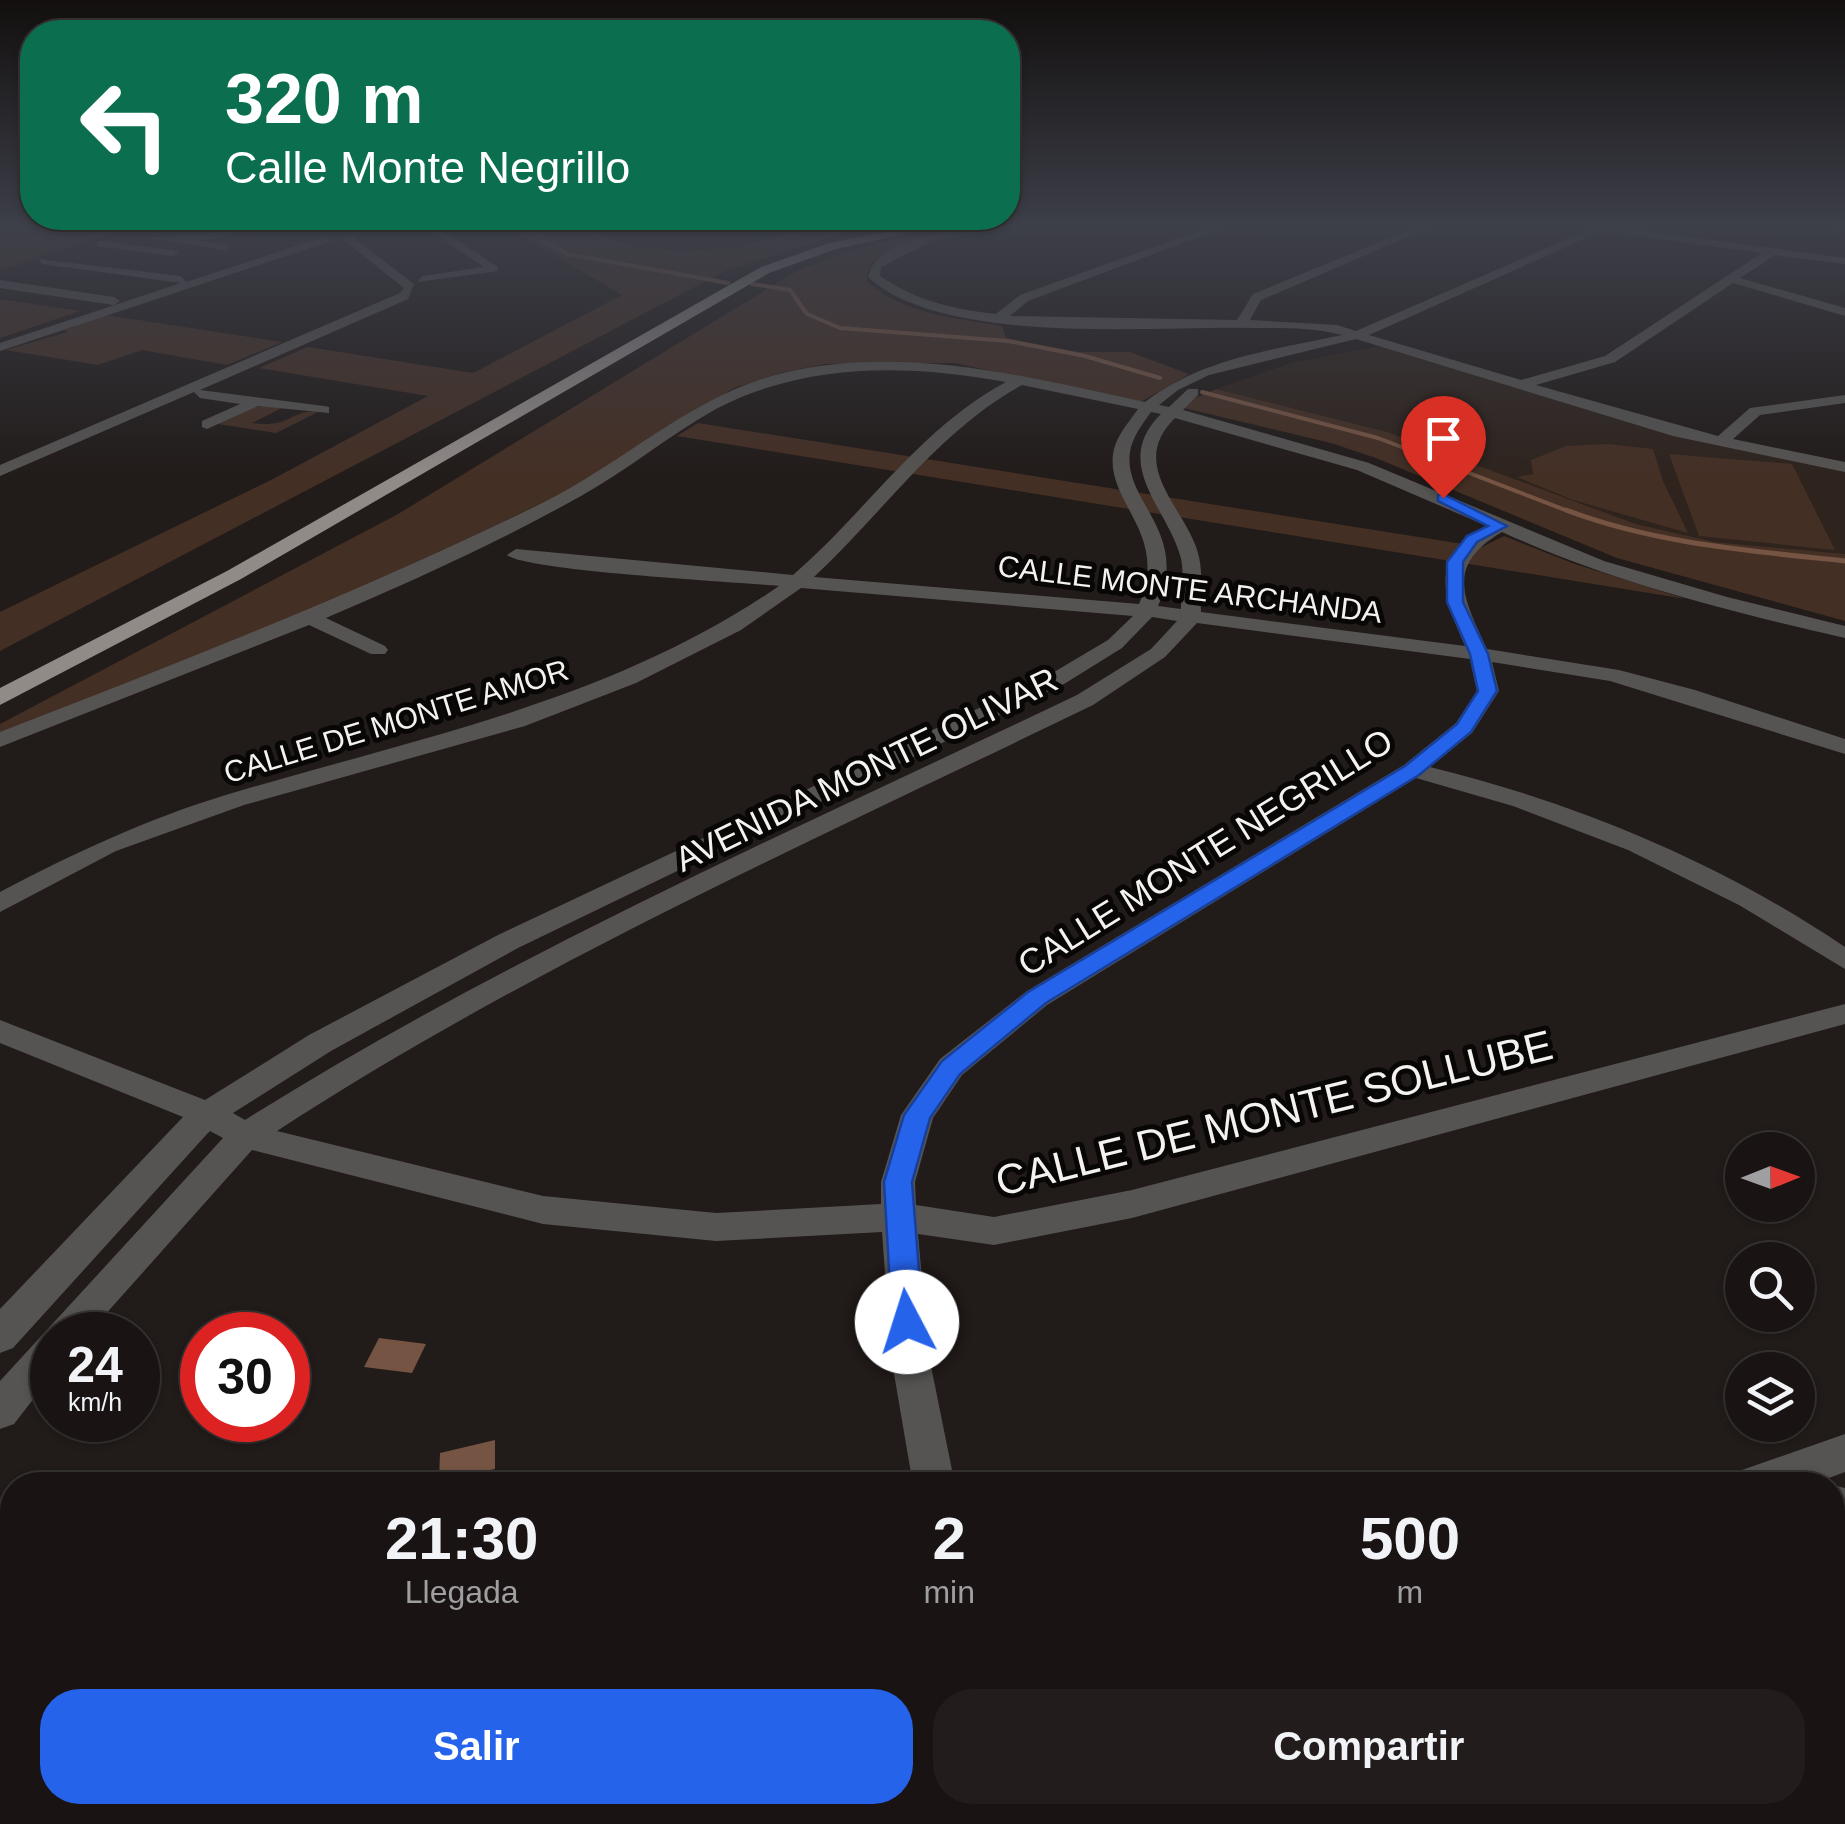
<!DOCTYPE html>
<html lang="es">
<style>
body{margin:0;font-family:Helvetica,sans-serif;background:#221d1c;color:#f1f3f6;height:100vh;display:flex;flex-direction:column;font-size:38px;white-space:nowrap}
*{box-sizing:border-box;margin:0}
p{font-size:32px;color:#9f9ea0}
.icon{flex:none;width:55px;height:55px;fill:none;stroke:currentColor;stroke-width:2;stroke-linecap:round;stroke-linejoin:round}
.map{position:relative;flex:1;overflow:hidden}
.side{position:absolute;left:0px;top:1472px;width:1845px;height:352px;display:flex;flex-direction:column;background:#191413;border-radius:40px 40px 0 0;box-shadow:0 2px 8px #0004,0 0 0 2px #373333}
.side>*{flex:none}
.hud{position:absolute;left:20px;top:20px;width:1000px;height:210px;border-radius:40px;box-shadow:0 2px 8px #0004,0 0 0 2px #373333;background:#0b6e4f;color:#fff;overflow:hidden}
.needle{width:65px;rotate:89deg}
.fabs{position:absolute;left:1725px;top:1132px;display:grid;gap:20px}
.fabs a{display:grid;place-items:center;width:90px;height:90px;border-radius:50%;background:#191413;box-shadow:0 2px 8px #0004,0 0 0 2px #373333;font-size:50px}
.speed{position:absolute;left:30px;top:1312px;display:flex;gap:20px;font-size:50px;font-weight:700;text-align:center}
.speed>*{display:grid;place-content:center;width:130px;height:130px;border-radius:50%;background:#191413;box-shadow:0 2px 8px #0004,0 0 0 2px #373333;line-height:1}
.speed small{font-size:25px;font-weight:400}
.speed .limit{border:15px solid #d22;background:#fff;color:#111}
.pin{position:absolute;display:grid;place-items:center;width:85px;height:85px;color:#fff;margin:-102px -42px;border-radius:50% 50% 50% 0;rotate:-45deg;box-shadow:0 0 10px #0007}
.pin .icon{rotate:45deg}
.me{position:absolute;width:110px;margin:-55px;rotate:355deg;stroke-linejoin:round;filter:drop-shadow(0 0 8px #0008)}
.turn{display:flex;align-items:center;gap:35px;height:210px;padding:0 40px;font-size:45px}
.turn .icon{width:130px;height:130px;stroke-width:2.5}
.turn b{display:block;font-size:70px;line-height:85px}
.eta{display:flex;justify-content:space-evenly;align-items:center;height:170px;text-align:center}
.eta b{font-size:60px;font-weight:800;line-height:70px}
.action{display:flex;gap:20px;margin-top:auto;padding:20px 40px}
.action a{flex:1;height:115px;border-radius:40px;background:#2563eb;color:#fff;font-size:40px;font-weight:800;line-height:115px;text-align:center}
.action a+a{background:#221d1c;color:#f1f3f6}
.map>svg:first-child{display:block}
</style>
<div class="map">
<svg width="1845" height="1824" viewBox="0 0 1845 1824">
<rect width="100%" height="100%" fill="#211b19"/>
<polygon fill="#2e231d" points="1384,345 1676,436 1845,469 1845,554 1715,542 1636,524 1387,432 1216,389 1291,363"/>
<g fill="#442f24">
<polygon points="20,224 140,224 0,270 0,229"/>
<polygon points="502,224 576,224 636,248 685,251 737,248 827,224 894,224 838,235 727,270 0,651 0,612 271,480 428,396 259,368 308,347 473,373 622,295"/>
<path d="M965 224H1019C986 230 888 236 870 265 867 270 867 276 866 281 903 314 955 318 1002 326L1006 338 1079 352H1130L1189 374 1141 402 954 363 825 364 784 372 734 388 581 484 473 536 301 615 0 740V724L398 514 797 271 867 245Z"/>
<polygon points="0,299 80,311 0,338"/>
<polygon points="106,315 282,342 227,365 142,350 98,365 6,350 68,332 64,330"/>
<polygon points="1216,389 1387,432 1636,524 1715,542 1845,554 1845,621 1617,558 1376,458 1331,443 1184,408 1195,398"/>
<path d="M269 405 284 407 252 423C291 429 292 408 318 412L276 433 218 424 255 407Z"/>
<polygon points="698,423 1482,547 1504,536 1575,564 1686,599 677,436"/>
<polygon points="1609,444 1653,449 1663,481 1688,533 1573,500 1517,477 1533,474 1531,460 1566,446"/>
<polygon points="1669,454 1792,464 1835,550 1699,536"/>
</g>
<g fill="#755443">
<polygon points="379,1338 426,1344 412,1373 364,1367"/>
<polygon points="495,1440 495,1469 439,1480 440,1453"/>
</g>
<g fill="none" stroke-linecap="round" stroke-linejoin="round">
<g stroke="#755443" stroke-width="4">
<polyline points="526,224 542,240 567,254 728,283"/>
<polyline points="752,284 790,290 807,314 840,328 1008,341 1085,356 1160,378"/>
<polyline points="1202,392 1378,438 1573,513"/>
</g>
<path stroke="#755443" stroke-width="5" d="M1566 510C1655 544 1752 551 1845 561"/>
<g fill="#565452" fill-rule="evenodd">
<polygon points="248,224 267,224 212,239 194,240 230,245 226,250 148,238 212,233"/>
<polygon points="296,224 323,224 323,225 283,232 278,229"/>
<polygon points="368,224 387,224 354,234 349,231"/>
<path d="M1034 224 932 241 881 267 880 276C917 301 952 309 996 314L1020 295 1218 224H1234L1028 301 1010 316 1237 320 1253 294 1423 224H1438L1261 300 1250 320 1337 325 1356 331 1590 229 1592 224H1616L1614 227 1845 258V264L1775 255 1740 278 1845 308V316L1733 283 1615 362 1536 385 1718 436 1750 408 1845 395V403L1760 415 1733 439 1845 462V472L1673 436 1356 339 1209 375 1178 390 1159 405 1169 407 1188 389H1198V395L1183 410 1369 463 1604 561 1727 597 1845 626V638C1728 611 1611 582 1502 532 1444 566 1464 599 1487 649L1619 670 1695 690 1845 739V754L1610 681 1492 662 1499 691 1472 733 1430 767C1577 803 1719 862 1845 947V969L1739 905 1628 850 1513 806 1416 778 1047 1005 962 1075 933 1118 915 1182 916 1205 994 1217 1132 1190 1845 1004V1024L1132 1218 994 1245 918 1234 929 1356 955 1485H913L891 1356 882 1232 716 1241 543 1224 252 1150 87 1335H52V1375L14 1424 0 1429V1381L223 1138 210 1131 207 1134 13 1348 0 1353V1309L183 1117 0 1043V1020L205 1100 309 1035 498 935 1049 675 1108 640 1133 616 801 588 741 630 636 683 525 726 244 805 116 851 0 912V892C74 853 149 818 229 794 420 737 612 701 779 586 738 582 526 571 507 555L516 549 793 575C866 512 920 428 1006 382 909 364 805 362 716 409 669 435 628 470 581 496 499 542 412 581 326 618L385 646 388 650 385 654H371L309 625 0 747V732C184 661 365 590 542 503 626 462 694 393 787 372 907 345 1028 377 1145 402 1202 358 1273 350 1342 335 1312 327 1280 328 1250 328 1150 326 943 346 868 277 878 228 995 224 1034 224ZM1602 231 1762 253 1605 356 1521 380 1369 335ZM1022 385 1138 409C1129 422 1118 434 1114 449 1102 501 1171 532 1139 604L814 577C884 512 937 432 1022 385ZM1151 412 1161 414C1111 463 1166 507 1180 555 1185 570 1181 593 1181 609L1158 606C1191 528 1118 500 1131 447 1135 434 1143 423 1151 412ZM1175 418 1357 470 1487 526C1429 559 1442 593 1465 646L1201 612C1200 595 1203 574 1199 557 1189 510 1125 467 1175 418ZM1152 617 1177 621 1151 649 1077 695C796 829 509 954 245 1120L233 1113 331 1051 518 948 1064 684 1122 648ZM1197 623 1470 659 1477 691 1456 723 1404 765 1027 991 940 1059 901 1115 881 1182V1204L716 1213 543 1196 277 1131C535 963 817 839 1093 705L1165 657Z"/>
<polygon points="1825,224 1838,224 1840,227 1835,230"/>
<polygon points="435,226 498,267 498,271 418,282 422,276 484,267 431,231"/>
<polygon points="327,236 331,241 0,351 0,343 181,283 42,264 38,259 181,276 186,282"/>
<polygon points="345,237 353,237 414,284 408,299 200,390 324,406 329,407 329,413 258,406 207,429 202,427 202,421 240,404 200,398 194,392 0,476 0,465 400,293 404,288 345,241"/>
<polygon points="100,241 173,250 179,253 173,256 96,246"/>
<polygon points="0,280 114,297 120,301 114,305 0,288"/>
<polygon points="1845,1434 1845,1472 1810,1485 1733,1485 1739,1471"/>
<polygon points="1832,1485 1845,1488 1845,1556 1832,1560"/>
<polygon points="1832,1566 1845,1570 1845,1614 1832,1610"/>
<polygon points="360,1812 445,1812 440,1824 355,1824"/>
<polygon points="616,1812 698,1812 693,1824 611,1824"/>
</g>
<polygon fill="#918b88" fill-rule="evenodd" points="927,224 951,224 836,249 769,273 241,579 0,705 0,688 227,571 761,267 829,243"/>
</g>
<linearGradient id="sky" x2="0" y2="1"><stop stop-color="#120f0e"/><stop offset="0.47" stop-color="#3d3f49"/><stop offset="1" stop-color="#3d3f49" stop-opacity="0"/></linearGradient>
<rect width="1845" height="480" fill="url(#sky)"/>
<polygon fill="#2563eb" stroke="#184099" stroke-width="2.5" points="1443,494 1507,526 1477,542 1463,562 1463,602 1488,654 1497,691 1471,732 1419,775 1046,1003 960,1074 930,1118 912,1182 923,1322 918,1331 907,1335 896,1331 892,1322 884,1182 904,1115 942,1061 1028,992 1405,766 1457,724 1478,691 1470,654 1447,602 1447,562 1467,536 1488,526 1438,501 1438,495"/>
<g text-anchor="middle" dominant-baseline="central" stroke-width="10" stroke-linejoin="round" paint-order="stroke">
<g font-size="30" fill="#f5f1ef" stroke="#090706">
<text transform="translate(1190 589) rotate(7)">CALLE MONTE ARCHANDA</text>
<text transform="translate(396 721) rotate(-17)">CALLE DE MONTE AMOR</text>
</g>
<g font-size="35" fill="#f5f1ef" stroke="#090706">
<text transform="translate(866 769) rotate(-26)">AVENIDA MONTE OLIVAR</text>
<text transform="translate(1205 852) rotate(-32)">CALLE MONTE NEGRILLO</text>
</g>
<g font-size="42" fill="#f5f1ef" stroke="#090706">
<text transform="translate(1274 1113) rotate(-14)">CALLE DE MONTE SOLLUBE</text>
</g>
</g>
</svg>
<div class="fabs">
<a><svg class="needle" viewBox="-14 -14 28 28"><path d="M0-13l5 13h-10z" fill="#e53935"/><path d="M0 13l5-13h-10z" fill="#9f9ea0"/></svg></a>
<a><svg class="icon" aria-label="search" viewBox="0 0 24 24"><circle cx="10" cy="10" r="6"/><path d="M15 15l6 6"/></svg></a>
<a><svg class="icon" aria-label="layers" viewBox="0 0 24 24"><path d="M12 4l9 5-9 5-9-5zM3 14l9 5 9-5"/></svg></a>
</div>
<div class="speed"><div>24<small>km/h</small></div><div class="limit">30</div></div>
<div class="pin" style="left:1443px;top:498px;background:#d93025"><svg class="icon" aria-label="arrive" viewBox="0 0 24 24"><path d="M6 21V4h12l-3 4 3 4H6"/></svg></div>
<svg class="me" style="left:907px;top:1322px" viewBox="-20 -20 40 40"><circle r="19" fill="#fff"/><path d="M0-13L10 11 0 6-10 11z" fill="#2563eb"/></svg>
<div class="hud">
<div class="turn"><svg class="icon" aria-label="left" viewBox="0 0 24 24"><path d="M17 20v-9H6M10 6l-5 5 5 5"/></svg><div><b>320 m</b>Calle Monte Negrillo</div></div>
</div>
<section class="side">
<div class="eta">
<div><b>21:30</b><p>Llegada</p></div>
<div><b>2</b><p>min</p></div>
<div><b>500</b><p>m</p></div>
</div>
<div class="action"><a>Salir</a><a>Compartir</a></div>
</section>
</div>
